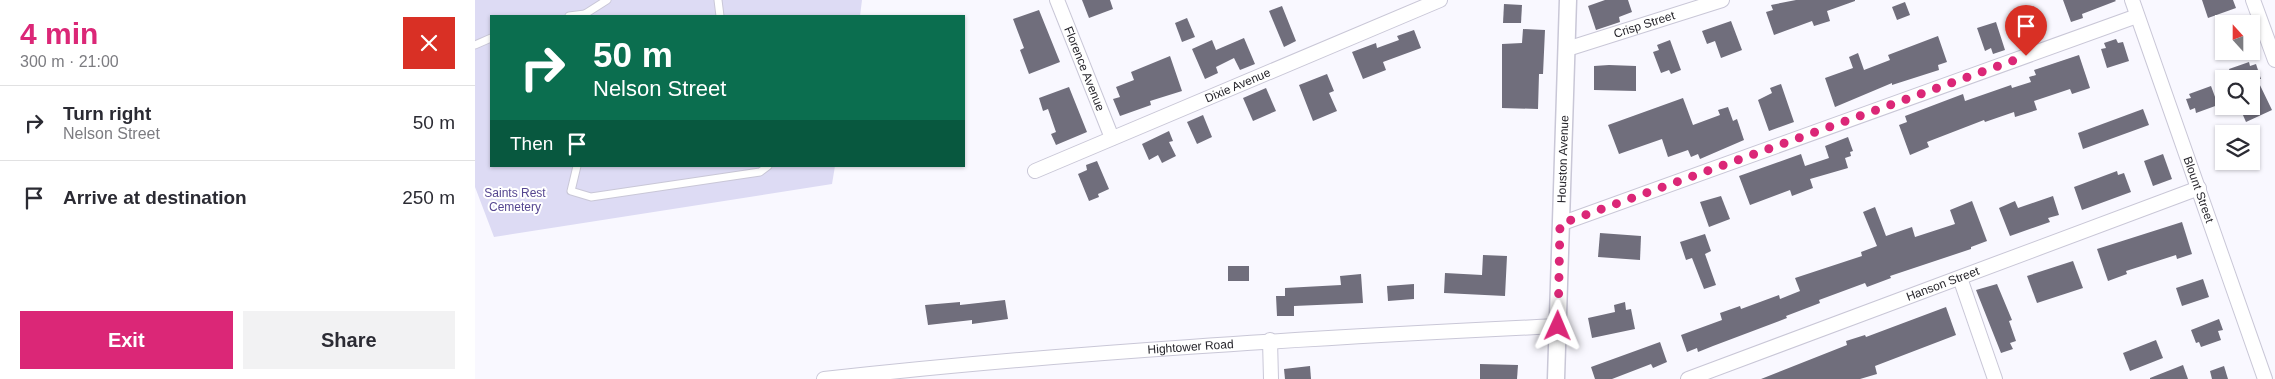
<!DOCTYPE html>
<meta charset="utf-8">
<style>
body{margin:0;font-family:Helvetica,sans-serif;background:#f2f2f3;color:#2b2b33;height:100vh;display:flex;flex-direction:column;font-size:19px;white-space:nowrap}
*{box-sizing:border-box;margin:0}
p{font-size:16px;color:#7c7c81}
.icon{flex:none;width:28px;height:28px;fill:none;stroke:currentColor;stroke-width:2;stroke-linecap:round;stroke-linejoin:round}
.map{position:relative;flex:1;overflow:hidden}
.panel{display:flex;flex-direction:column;background:#fff;width:475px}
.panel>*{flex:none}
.guide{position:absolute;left:15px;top:15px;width:475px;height:152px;border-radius:0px;box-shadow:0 1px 4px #0004;background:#0b6e4f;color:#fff;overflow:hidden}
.needle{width:32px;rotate:339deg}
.fabs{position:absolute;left:1740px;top:15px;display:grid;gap:10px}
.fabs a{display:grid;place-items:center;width:45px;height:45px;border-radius:0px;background:#fff;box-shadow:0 1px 4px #0004;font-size:25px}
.pin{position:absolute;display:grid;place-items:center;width:42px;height:42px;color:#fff;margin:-51px -21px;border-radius:50% 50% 50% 0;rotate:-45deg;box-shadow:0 0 5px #0007}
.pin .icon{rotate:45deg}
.me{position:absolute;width:55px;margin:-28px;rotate:1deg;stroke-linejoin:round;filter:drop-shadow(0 0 4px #0008)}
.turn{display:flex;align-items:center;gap:18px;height:105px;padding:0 20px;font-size:22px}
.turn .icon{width:65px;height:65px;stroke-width:2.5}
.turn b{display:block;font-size:35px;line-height:42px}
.then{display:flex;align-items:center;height:48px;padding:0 20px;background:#0003;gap:10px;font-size:19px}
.round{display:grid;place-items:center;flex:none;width:52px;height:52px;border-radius:0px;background:#f2f2f3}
.overview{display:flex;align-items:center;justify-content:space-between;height:85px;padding:0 20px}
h1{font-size:30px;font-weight:800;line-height:38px;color:#db2777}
.button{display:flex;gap:10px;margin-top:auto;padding:10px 20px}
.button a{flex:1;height:58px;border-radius:0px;background:#db2777;color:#fff;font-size:20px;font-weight:800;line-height:58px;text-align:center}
.button a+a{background:#f2f2f3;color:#2b2b33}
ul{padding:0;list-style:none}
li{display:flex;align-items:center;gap:15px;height:75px;padding:0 20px;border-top:1px solid #e1e1e2}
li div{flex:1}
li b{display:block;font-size:19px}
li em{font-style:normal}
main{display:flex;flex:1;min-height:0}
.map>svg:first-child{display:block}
</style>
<main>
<section class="panel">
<div class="overview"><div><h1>4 min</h1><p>300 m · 21:00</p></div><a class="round" style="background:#d93025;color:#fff"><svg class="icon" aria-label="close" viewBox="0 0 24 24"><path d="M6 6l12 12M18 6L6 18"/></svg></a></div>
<ul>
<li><svg class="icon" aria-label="right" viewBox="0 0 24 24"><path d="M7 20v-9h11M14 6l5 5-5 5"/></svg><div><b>Turn right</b><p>Nelson Street</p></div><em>50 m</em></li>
<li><svg class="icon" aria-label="arrive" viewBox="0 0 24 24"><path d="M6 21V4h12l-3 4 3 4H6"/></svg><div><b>Arrive at destination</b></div><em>250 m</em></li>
</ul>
<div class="button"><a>Exit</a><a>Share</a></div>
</section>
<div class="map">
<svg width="1800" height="379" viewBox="0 0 1800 379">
<rect width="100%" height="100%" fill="#f9f8ff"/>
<polygon fill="#dddbf4" points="0,0 387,0 385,16 16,16 16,166 360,166 357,184 19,237 0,187"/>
<g fill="#706e7c">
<polygon points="607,0 635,0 638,9 614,18"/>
<polygon points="1130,0 1153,0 1157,12 1144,17 1145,22 1121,30 1113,6"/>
<polygon points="1321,0 1380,0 1380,1 1352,11 1355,21 1339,26 1337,21 1299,35 1291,12 1298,10 1296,5"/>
<polygon points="1588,0 1640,0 1641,1 1607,14 1608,18 1596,22"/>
<polygon points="1727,0 1758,0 1761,8 1733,18"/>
<polygon points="1430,2 1435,15 1422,20 1417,7"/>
<polygon points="1029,4 1047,5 1046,23 1028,23"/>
<polygon points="807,6 821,41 809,47 794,11"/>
<polygon points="564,10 585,62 554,74 545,50 549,48 538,19"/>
<polygon points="712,18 720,37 707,42 700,23"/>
<polygon points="1256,21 1267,50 1246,58 1240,41 1232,44 1227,31"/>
<polygon points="1521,22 1530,50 1518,54 1516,48 1510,51 1502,28"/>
<polygon points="1048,29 1070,30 1068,74 1064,74 1063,109 1027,108 1027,44 1047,43"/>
<polygon points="939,30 946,48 908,62 911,70 888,79 877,52 901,43 902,48 924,40 922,36"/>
<polygon points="1463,36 1472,62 1463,65 1464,70 1417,85 1417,83 1360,107 1350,78 1378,68 1374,57 1383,53 1389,70 1415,60 1413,55"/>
<polygon points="769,38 780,64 765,70 759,58 741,67 743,73 730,79 717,49 737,40 741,50"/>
<polygon points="1641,39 1643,43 1648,42 1654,61 1632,68 1626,49 1631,48 1629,43"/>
<polygon points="1195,40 1206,70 1196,74 1194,70 1186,73 1178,52 1184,50 1182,45"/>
<polygon points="1604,55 1615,88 1597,94 1595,89 1559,101 1562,110 1540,117 1539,112 1510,122 1509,120 1452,142 1454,147 1435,155 1424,125 1432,122 1430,116 1488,94 1490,101 1536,85 1537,88 1556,82 1554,77 1561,75 1559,70"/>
<polygon points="695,56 707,91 675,101 676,105 645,116 638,99 645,97 641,87 659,80 656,72"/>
<polygon points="1774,62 1775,66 1781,64 1786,79 1782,79 1797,110 1771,122 1764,106 1776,106 1776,79 1758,79 1754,69"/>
<polygon points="1134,65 1161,66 1161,91 1119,90 1119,66"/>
<polygon points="852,74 859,91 854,93 862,111 838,121 824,85"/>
<polygon points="1306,84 1319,122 1294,131 1283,100 1297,93 1295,88"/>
<polygon points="1736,86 1743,105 1721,113 1720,108 1715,110 1711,99 1716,98 1714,94"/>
<polygon points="594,87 612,132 581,145 576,134 581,132 573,109 568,111 564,98"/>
<polygon points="791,88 801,111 778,121 768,98"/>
<polygon points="1208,98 1218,125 1245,115 1243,110 1253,107 1258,121 1262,119 1269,140 1225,159 1223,154 1216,157 1213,150 1193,157 1187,139 1144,154 1133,125"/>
<polygon points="1668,109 1674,125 1608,149 1603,133"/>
<polygon points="728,115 737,137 722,144 712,122"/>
<polygon points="694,131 698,141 694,142 701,156 687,163 683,155 674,160 667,144"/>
<polygon points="1373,137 1378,151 1375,152 1376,156 1370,158 1373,168 1335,179 1338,188 1317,196 1315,190 1275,205 1264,176 1326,154 1330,166 1354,158 1350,146"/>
<polygon points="1688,154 1697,179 1678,186 1669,161"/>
<polygon points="622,161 634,189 623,194 624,197 614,201 603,174 612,170 611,165"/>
<polygon points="1642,171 1643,175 1649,173 1656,192 1607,210 1599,187"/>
<polygon points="1246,196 1255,219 1234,227 1225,202"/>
<polygon points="1578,196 1584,215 1573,218 1575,222 1535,236 1524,208 1540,201 1543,208"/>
<polygon points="1497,201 1512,241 1496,247 1496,249 1415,276 1416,278 1392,287 1390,283 1344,300 1345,303 1311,316 1312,318 1238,346 1223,352 1222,348 1212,352 1206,335 1247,320 1245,313 1265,306 1266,309 1304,295 1305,299 1325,291 1320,278 1387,256 1386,252 1402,246 1388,212 1400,207 1411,236 1437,227 1440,237 1480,224 1475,210"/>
<polygon points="1707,222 1717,254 1702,259 1701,255 1651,271 1652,274 1633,281 1622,249"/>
<polygon points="1125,233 1166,236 1165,260 1123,257"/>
<polygon points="1230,234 1236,251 1230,254 1241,285 1229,289 1217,258 1211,260 1205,242"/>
<polygon points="1008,255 1032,256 1030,296 969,293 970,273 1007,275"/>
<polygon points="1598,261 1608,288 1562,303 1552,276"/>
<rect x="753" y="266" width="21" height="15"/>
<polygon points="886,274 888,303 819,306 819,316 802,316 801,296 810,296 810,288 866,285 865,276"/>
<polygon points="1728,279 1734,297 1707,306 1701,288"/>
<polygon points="939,284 939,299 913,301 912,286"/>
<polygon points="1522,284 1537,320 1534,321 1541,341 1535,343 1538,349 1526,353 1501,290"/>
<polygon points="530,300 533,319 497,324 497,320 453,325 450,305 485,302 485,305"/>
<polygon points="1150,302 1151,310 1156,309 1160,329 1117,338 1113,318 1140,312 1139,305"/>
<polygon points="1471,307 1481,335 1400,366 1402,374 1385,379 1286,379 1372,345 1371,341 1390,335 1391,337"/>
<polygon points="1744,319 1748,330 1743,331 1746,340 1726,347 1724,342 1721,343 1716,330"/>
<polygon points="1681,340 1688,358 1655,371 1648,353"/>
<polygon points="1185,342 1192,362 1178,368 1176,364 1137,379 1120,379 1116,367"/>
<polygon points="1005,364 1043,365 1042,379 1005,379"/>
<polygon points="1708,365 1713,379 1675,379 1675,378"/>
<polygon points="835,366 836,379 810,379 809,369"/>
<polygon points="1749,366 1753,379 1737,379 1735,371"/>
</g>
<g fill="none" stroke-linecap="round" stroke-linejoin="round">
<defs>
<g id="service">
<polyline points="243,0 245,16"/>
<polyline points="94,16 110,14"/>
<polyline points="111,16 110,14 132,0"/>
<polyline points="0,45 16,38"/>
<polyline points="102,166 96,191 116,197 285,172 293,166"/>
</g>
<g id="minor">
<path id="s1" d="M582 0 637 138"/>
<path id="s2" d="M1657 0 1790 379"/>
<polyline points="1778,0 1800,60"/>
<path id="s3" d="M1092 49 1247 0"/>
<path id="s4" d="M560 171 965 0"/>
<polyline points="1085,224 1662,16"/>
<polyline points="1485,278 1520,379"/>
<polyline points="795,340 796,379"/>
<path id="s5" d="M349 379C593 352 837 338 1083 326"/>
<path id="s6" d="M1213 379 1724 188"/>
</g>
<g id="tertiary">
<path id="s7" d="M1081 379 1093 0"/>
</g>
</defs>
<use href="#service" stroke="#c9c7d7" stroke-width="9"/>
<use href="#minor" stroke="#c9c7d7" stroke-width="16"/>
<use href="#tertiary" stroke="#c9c7d7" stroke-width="19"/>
<use href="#service" stroke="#fff" stroke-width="7"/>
<use href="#minor" stroke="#fff" stroke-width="14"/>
<use href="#tertiary" stroke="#fff" stroke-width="16"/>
</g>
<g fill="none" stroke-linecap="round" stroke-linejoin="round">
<polyline stroke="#db2777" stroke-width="9" stroke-dasharray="0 16.2" points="1083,326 1085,224 1551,56"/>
</g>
<g text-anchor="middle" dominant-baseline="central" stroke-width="4" stroke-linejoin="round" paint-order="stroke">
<g font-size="12" fill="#26252b" stroke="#fff">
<text stroke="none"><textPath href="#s3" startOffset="81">Crisp Street</textPath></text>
<text stroke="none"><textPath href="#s1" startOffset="74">Florence Avenue</textPath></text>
<text stroke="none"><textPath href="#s4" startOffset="220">Dixie Avenue</textPath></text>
<text stroke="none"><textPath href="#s7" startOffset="220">Houston Avenue</textPath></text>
<text stroke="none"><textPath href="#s2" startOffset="201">Blount Street</textPath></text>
<text stroke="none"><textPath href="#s6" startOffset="272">Hanson Street</textPath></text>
<text stroke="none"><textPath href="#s5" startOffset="368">Hightower Road</textPath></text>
</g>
<g font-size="12" fill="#554690" stroke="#fff">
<text x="40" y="193">Saints Rest<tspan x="40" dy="14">Cemetery</tspan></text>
</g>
</g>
</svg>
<div class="fabs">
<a><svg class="needle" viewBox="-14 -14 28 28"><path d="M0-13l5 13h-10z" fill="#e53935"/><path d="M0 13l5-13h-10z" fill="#7c7c81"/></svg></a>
<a><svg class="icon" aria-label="search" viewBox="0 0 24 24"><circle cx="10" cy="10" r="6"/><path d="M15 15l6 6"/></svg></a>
<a><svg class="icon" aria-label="layers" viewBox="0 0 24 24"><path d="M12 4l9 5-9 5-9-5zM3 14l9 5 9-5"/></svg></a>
</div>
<div class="pin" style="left:1551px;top:56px;background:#d93025"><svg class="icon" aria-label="arrive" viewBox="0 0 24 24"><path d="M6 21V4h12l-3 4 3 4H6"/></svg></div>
<svg class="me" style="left:1083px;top:326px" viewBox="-20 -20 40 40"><path d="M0-17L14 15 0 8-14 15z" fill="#db2777" stroke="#fff" stroke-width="4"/></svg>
<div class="guide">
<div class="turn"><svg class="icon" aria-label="right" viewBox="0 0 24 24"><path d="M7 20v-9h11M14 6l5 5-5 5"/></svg><div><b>50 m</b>Nelson Street</div></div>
<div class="then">Then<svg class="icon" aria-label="arrive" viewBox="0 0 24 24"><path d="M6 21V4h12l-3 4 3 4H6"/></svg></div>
</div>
</div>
</main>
